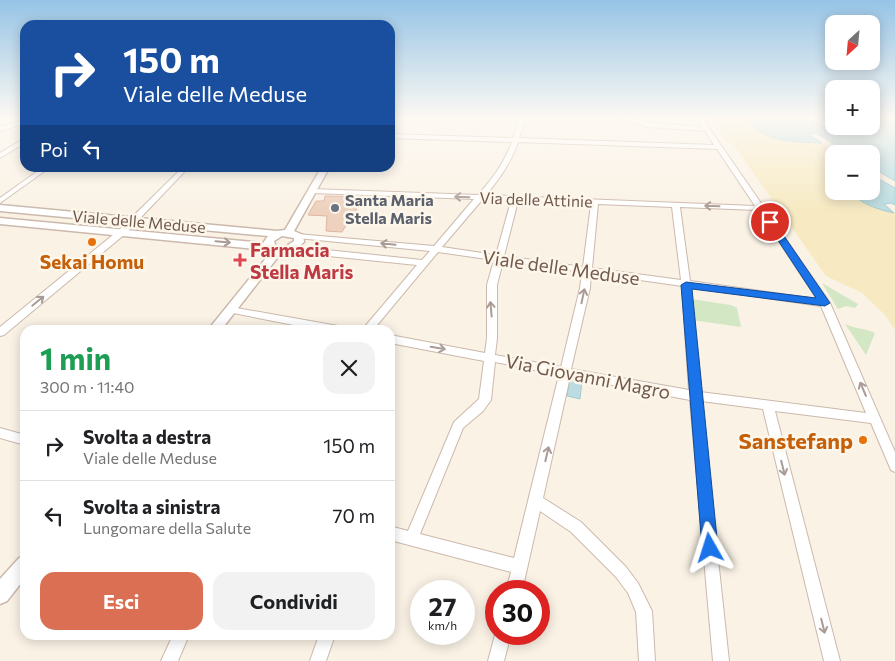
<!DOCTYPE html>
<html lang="it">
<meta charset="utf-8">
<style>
body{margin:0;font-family:Commissioner,sans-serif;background:#f2f2f2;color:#202124;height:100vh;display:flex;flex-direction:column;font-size:19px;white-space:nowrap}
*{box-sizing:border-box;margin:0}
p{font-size:16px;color:#757577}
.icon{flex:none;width:28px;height:28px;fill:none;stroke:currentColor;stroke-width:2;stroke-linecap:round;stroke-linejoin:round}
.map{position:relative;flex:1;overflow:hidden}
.sheet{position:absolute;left:20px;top:325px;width:375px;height:315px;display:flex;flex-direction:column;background:#fff;border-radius:15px;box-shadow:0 2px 12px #0003}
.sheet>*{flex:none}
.hud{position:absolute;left:20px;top:20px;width:375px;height:152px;border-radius:15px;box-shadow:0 2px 12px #0003;background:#1a4fa0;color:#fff;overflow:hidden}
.needle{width:32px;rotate:206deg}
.fabs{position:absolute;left:825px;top:15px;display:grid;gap:10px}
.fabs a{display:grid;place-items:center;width:55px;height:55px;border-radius:10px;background:#fff;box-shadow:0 2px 12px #0003;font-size:25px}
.speed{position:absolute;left:410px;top:580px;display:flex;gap:10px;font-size:25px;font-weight:700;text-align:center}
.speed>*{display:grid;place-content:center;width:65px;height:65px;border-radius:50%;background:#fff;box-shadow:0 2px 12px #0003;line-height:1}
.speed small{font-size:12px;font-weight:400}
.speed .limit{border:8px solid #d22;background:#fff;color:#111}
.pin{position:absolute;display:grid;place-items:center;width:42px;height:42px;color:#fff;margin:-21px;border:2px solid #fff;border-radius:50%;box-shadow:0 1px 5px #0007}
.me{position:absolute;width:55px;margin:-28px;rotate:354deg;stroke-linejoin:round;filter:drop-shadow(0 0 4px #0008)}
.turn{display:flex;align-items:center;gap:18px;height:105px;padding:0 20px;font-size:22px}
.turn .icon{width:65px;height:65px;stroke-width:2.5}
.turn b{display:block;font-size:35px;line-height:42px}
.then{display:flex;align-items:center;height:48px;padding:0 20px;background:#0003;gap:10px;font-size:19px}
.round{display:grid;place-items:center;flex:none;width:52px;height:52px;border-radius:15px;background:#f2f2f2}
.summary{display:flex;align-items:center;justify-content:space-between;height:85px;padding:0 20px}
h1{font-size:30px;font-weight:700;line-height:38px;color:#1e9e55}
.cta{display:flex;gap:10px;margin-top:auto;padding:10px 20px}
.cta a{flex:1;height:58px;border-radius:15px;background:#db6f54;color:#fff;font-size:20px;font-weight:700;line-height:58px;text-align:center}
.cta a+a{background:#f2f2f2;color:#202124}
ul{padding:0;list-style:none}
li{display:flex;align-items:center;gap:15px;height:70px;padding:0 20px;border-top:1px solid #e0e0e0}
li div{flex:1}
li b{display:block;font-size:19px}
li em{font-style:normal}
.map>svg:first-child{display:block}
</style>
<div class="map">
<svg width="895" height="661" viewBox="0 0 895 661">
<rect width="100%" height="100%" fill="#faf2e5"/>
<g fill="#d3e7c5">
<polygon points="822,283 858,304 855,308 846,306 838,309"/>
<polygon points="691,299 731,305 737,308 741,327 692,320"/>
<path d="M845 324C855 329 865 328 875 333L866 355Z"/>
</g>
<path fill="#f7eac2" d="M710 118H748L752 126 773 138 822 143 839 154H834V191H850C863 205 877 208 895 213V330L885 315 862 293 826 276 735 147 732 144 728 143Z"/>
<g fill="#bbdde2" stroke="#a2cdd3">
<path d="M748 118H808L826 128 833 127 817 118H834V126H871V118H895V181L871 167V154H850L816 133 809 134 822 143C798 142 760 143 748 118Z"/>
<path d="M871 178H877L895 188V205L891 203 884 204 894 213C877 209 862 205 850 191H871Z"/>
<polygon points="570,379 582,381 580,399 567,396"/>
</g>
<polygon fill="#eed1bf" stroke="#dfb7a1" points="325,196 361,197 354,216 351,217 342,232 326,231 327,216 308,215 316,201 324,201"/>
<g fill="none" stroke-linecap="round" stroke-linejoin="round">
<defs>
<g id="minor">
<path d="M520 118H526L519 138 714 145 705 131 649 127 617 118H629L649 123 702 127 696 118H702L830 303 895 452V472L891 470 871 423 775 411 840 661H824L763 409 701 401 729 661H713L690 400 570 377 543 498 581 522 626 567 638 583 652 611 655 661H639L636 612 628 593 616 577 571 532 540 511 522 591H506L511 572 390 540V526L408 531 454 422 479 399 484 361 390 343V335L485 353 487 338V285L494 260 438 252 373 330H362L417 265 289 252 285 249 289 246 422 260 430 251 297 238 293 236 297 234 434 246 474 199 312 193 308 191 312 189 478 195C493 178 504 163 512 142L390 138V134L513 138ZM518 142 717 149 755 206 486 195C500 178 511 163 518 142ZM482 200 511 201 496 255 442 247ZM518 201 591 204 583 267 504 256ZM598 204 672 207 681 280 592 268ZM680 207 758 210 817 299 690 281ZM503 261 582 272 580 288 561 367 495 355 497 338V285ZM591 273 682 286 689 390 571 369 590 288ZM691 287 821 306 866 413 700 392ZM495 362 559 375 514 558 420 534 463 428 483 411 491 400Z"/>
<polygon points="25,119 25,123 0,131 0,127"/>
<polygon points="25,138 25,143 0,158 0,153"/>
<polygon points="42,168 49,168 0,203 0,198"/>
<polygon points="182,168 188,168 125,234 4,335 0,336 0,327 119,230"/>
<polygon points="231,307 338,326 343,330 319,330 228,312 226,310"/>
<polygon points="0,428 25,435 25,445 0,438"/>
<polygon points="496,631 496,634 511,634 504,661 488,661"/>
<polygon points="173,635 189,635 178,661 161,661"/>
<polygon points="319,635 335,635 326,661 310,661"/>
</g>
<g id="tertiary">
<path d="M321 168H329L294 231 303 235 304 242 294 251 281 253 221 330H208L271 252 267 250 0 224V218L263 243 268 236 0 211V205L277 231 285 230ZM282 236 294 238V241L285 247H276L274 241Z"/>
<polygon points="25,555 25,578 7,601 0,604 0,579 19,558"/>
</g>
</defs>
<use href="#minor" stroke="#cbb9ac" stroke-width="2"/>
<use href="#tertiary" stroke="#cbb9ac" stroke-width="3"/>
<use href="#minor" fill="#fff" fill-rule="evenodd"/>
<use href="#tertiary" fill="#fff" fill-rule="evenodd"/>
</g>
<defs><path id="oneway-shaft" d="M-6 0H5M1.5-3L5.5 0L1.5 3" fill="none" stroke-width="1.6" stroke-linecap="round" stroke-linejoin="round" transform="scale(1.25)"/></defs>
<g stroke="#aa9b94">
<use href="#oneway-shaft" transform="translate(462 197) rotate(-178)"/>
<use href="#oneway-shaft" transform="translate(712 206) rotate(-178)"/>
<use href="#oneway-shaft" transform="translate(223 242) rotate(5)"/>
<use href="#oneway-shaft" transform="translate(388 244) rotate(-174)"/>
<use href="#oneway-shaft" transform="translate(583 296) rotate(-78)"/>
<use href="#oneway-shaft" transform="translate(38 301) rotate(-39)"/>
<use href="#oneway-shaft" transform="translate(491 309) rotate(-95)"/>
<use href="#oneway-shaft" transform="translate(438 348) rotate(10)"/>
<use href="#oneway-shaft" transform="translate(863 389) rotate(-113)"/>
<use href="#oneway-shaft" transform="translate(547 454) rotate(-77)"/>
<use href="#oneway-shaft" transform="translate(783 468) rotate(76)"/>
<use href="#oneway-shaft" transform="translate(823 626) rotate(76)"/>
</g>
<linearGradient id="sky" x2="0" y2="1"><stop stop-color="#96c4e6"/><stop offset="0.56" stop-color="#fdf9f3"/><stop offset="1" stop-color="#fdf9f3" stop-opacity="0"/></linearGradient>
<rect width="895" height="211" fill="url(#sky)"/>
<polygon fill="#1a73e8" stroke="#114b97" points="770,219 773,220 830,303 825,306 692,289 718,548 716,553 710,556 704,553 702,548 681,285 686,282 816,298 766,222"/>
<circle fill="#6b7280" stroke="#fdf6eb" stroke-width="2" cx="335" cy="208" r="5"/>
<g fill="#e8710a" stroke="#fdf6eb" stroke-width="2">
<circle cx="92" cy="242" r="5"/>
<circle cx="863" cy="440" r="5"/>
</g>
<path fill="#e0444e" stroke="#fdf6eb" stroke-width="2" d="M237.5 252.5h5v5h5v5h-5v5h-5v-5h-5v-5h5z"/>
<g text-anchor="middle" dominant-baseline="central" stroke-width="5" stroke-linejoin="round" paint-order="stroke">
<g font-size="16" font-weight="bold" fill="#5b616d" stroke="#fdf6eb" text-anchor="start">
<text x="345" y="199">Santa Maria<tspan x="345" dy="18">Stella Maris</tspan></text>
</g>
<g font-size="16" fill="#71594c" stroke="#fdf6eb">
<text transform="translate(536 199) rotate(2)">Via delle Attinie</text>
<text transform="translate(139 221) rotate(5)">Viale delle Meduse</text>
</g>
<g font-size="19" font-weight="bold" fill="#be3a42" stroke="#fdf6eb" text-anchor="start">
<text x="250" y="249">Farmacia<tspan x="250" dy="22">Stella Maris</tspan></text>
</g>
<g font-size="19" font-weight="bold" fill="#c56008" stroke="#fdf6eb">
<text x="92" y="261">Sekai Homu</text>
</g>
<g font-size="19" fill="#71594c" stroke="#fdf6eb">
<text transform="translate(561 267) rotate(8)">Viale delle Meduse</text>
<text transform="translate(588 376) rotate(11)">Via Giovanni Magro</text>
</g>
<g font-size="22" font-weight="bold" fill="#c56008" stroke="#fdf6eb" text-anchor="end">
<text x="853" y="440">Sanstefanp</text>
</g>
</g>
</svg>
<div class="fabs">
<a><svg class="needle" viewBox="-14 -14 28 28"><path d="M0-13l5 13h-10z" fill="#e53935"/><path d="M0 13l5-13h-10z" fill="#757577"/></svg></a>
<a>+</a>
<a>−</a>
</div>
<div class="speed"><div>27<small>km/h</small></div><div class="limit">30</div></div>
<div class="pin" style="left:770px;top:222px;background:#d93025"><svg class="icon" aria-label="arrive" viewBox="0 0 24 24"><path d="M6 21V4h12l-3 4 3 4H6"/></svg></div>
<svg class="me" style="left:710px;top:548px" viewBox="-20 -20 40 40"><path d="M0-17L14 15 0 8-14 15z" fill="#1a73e8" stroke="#fff" stroke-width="4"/></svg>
<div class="hud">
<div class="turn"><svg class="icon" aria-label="right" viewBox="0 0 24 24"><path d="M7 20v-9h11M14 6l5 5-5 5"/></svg><div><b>150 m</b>Viale delle Meduse</div></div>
<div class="then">Poi<svg class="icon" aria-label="left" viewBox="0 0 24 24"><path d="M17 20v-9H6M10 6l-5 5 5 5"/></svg></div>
</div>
<section class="sheet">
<div class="summary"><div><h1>1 min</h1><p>300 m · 11:40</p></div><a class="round"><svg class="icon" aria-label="close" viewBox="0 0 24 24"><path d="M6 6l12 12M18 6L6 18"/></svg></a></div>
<ul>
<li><svg class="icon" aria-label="right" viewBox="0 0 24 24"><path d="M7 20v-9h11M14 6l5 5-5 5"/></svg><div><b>Svolta a destra</b><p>Viale delle Meduse</p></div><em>150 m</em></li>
<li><svg class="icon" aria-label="left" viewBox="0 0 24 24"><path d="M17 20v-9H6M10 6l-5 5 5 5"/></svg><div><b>Svolta a sinistra</b><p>Lungomare della Salute</p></div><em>70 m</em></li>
</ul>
<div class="cta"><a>Esci</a><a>Condividi</a></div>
</section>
</div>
